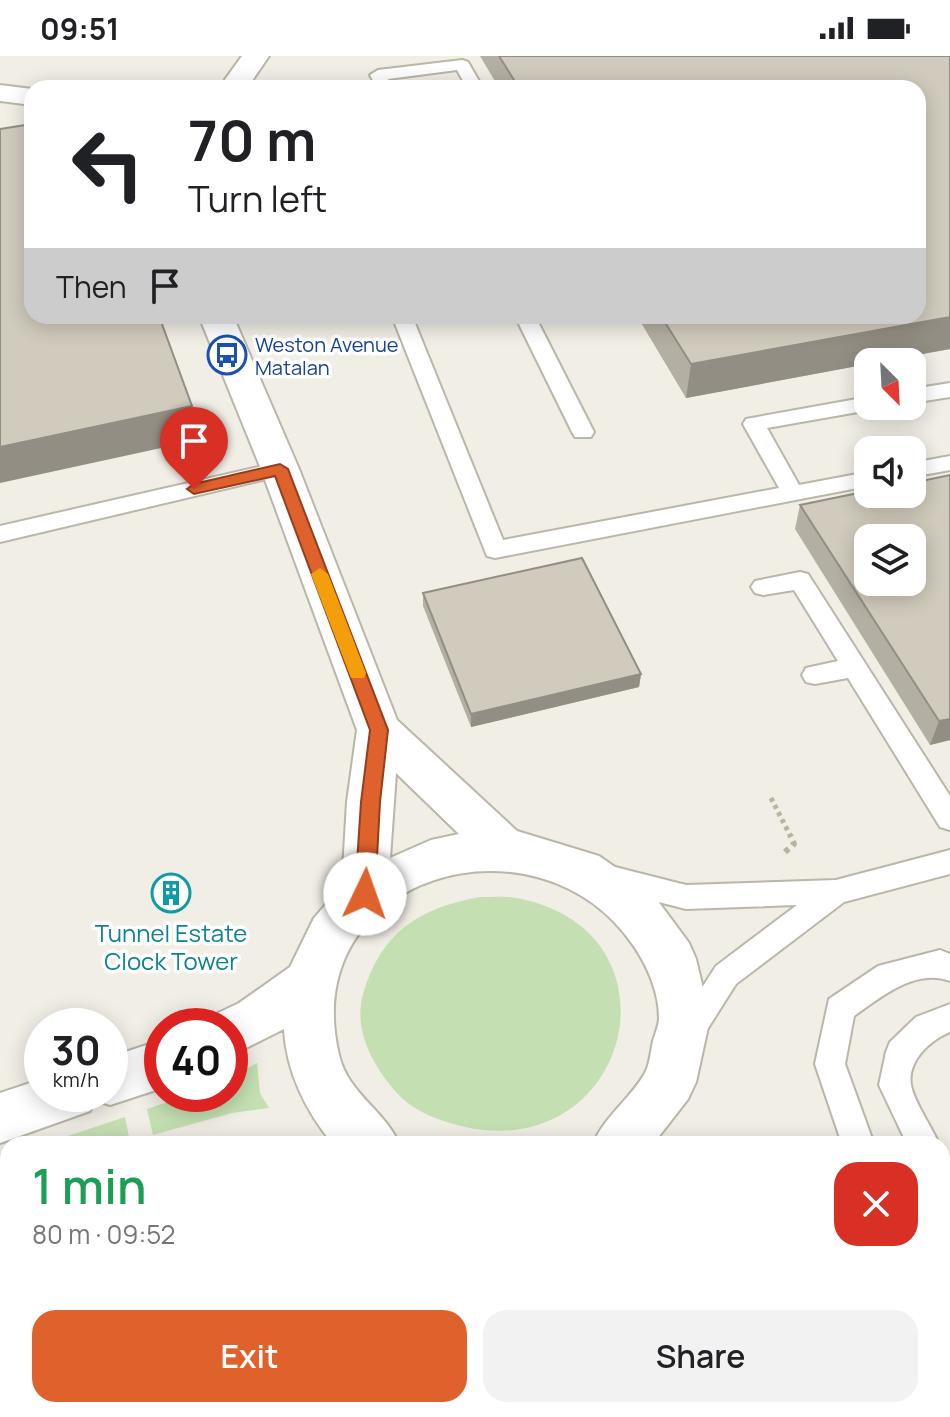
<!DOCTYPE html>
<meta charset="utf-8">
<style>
body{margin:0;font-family:Manrope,sans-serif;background:#f2f2f2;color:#202124;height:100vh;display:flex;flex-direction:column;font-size:30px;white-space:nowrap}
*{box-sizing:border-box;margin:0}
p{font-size:26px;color:#757577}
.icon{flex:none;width:44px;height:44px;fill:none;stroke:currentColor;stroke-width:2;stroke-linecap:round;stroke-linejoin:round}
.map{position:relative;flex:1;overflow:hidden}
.sheet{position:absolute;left:0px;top:1080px;width:950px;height:282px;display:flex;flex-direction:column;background:#fff;border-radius:24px 24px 0 0;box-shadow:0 4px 20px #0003}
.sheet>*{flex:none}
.guide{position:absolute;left:24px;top:24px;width:902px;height:244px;border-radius:24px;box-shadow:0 4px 20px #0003;background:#fff;color:#202124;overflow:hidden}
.needle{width:52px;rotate:156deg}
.tools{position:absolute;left:854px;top:292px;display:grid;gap:16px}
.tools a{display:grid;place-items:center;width:72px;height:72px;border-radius:16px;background:#fff;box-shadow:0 4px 20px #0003;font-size:40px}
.speed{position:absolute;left:24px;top:952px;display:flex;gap:16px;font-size:40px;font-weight:700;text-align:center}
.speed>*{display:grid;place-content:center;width:104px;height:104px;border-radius:50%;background:#fff;box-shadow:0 4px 20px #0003;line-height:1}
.speed small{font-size:20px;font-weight:400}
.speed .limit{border:12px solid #d22;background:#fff;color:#111}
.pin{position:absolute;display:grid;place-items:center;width:68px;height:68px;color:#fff;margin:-82px -34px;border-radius:50% 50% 50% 0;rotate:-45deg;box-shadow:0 0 8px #0007}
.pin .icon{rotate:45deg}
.me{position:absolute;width:88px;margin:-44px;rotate:3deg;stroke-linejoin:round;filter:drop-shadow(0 0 6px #0008)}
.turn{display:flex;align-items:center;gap:28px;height:168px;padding:0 32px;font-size:36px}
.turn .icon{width:104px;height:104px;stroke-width:2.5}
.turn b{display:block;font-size:56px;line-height:68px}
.then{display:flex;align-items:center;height:76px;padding:0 32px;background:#0003;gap:16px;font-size:30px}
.round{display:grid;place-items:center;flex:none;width:84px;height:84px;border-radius:24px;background:#f2f2f2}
.headline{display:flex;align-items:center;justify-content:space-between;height:136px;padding:0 32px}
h1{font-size:48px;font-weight:600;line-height:60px;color:#1e9e55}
.button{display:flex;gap:16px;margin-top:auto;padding:16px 32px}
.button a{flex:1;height:92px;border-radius:24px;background:#df612c;color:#fff;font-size:32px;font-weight:600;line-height:92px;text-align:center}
.button a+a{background:#f2f2f2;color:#202124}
.status{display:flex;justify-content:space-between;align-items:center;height:56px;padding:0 40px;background:#fff;direction:ltr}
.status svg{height:22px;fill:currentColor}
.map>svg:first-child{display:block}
</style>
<div class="status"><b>09:51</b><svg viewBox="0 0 49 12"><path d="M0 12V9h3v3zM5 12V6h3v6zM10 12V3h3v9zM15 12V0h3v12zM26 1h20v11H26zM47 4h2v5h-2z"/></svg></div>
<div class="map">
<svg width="950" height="1361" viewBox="0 0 950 1361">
<rect width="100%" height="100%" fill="#f0eee5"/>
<g fill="#c4e0b2">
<path d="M480 841C491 841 504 840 516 842 688 873 632 1107 465 1071 439 1065 414 1056 396 1036 373 1010 353 974 363 938 381 876 419 852 480 841Z"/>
<polygon points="257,1007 260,1037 269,1052 232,1057 153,1079 147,1053 191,1038 230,1038 230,1021"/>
<polygon points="125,1061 130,1086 125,1088 44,1088"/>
<polygon points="8,1225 8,1340 0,1344 0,1228"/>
<polygon points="482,1354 587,1354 591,1361 480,1361 484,1358"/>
</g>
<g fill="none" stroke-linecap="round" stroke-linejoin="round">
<defs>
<g id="service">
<polygon points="462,4 468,6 483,32 467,32 457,14 388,23 393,32 377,32 370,19 378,14"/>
<polygon points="392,260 412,260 503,484 779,432 743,368 746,363 868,341 868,350 877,350 875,353 767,372 799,429 868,416 868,430 495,502 487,500"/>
<polygon points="515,260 535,260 594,376 591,381 575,381 572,376"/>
<polygon points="950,327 950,341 912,347 912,333"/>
<polygon points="950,400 950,414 912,421 912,407"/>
<polygon points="280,406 288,408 291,413 288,418 0,486 0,470"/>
<polygon points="800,516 808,518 950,740 950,774 940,771 848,622 815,628 806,626 802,619 806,612 838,605 794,534 763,539 755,537 751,531 755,525"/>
<polygon points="950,794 950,818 844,846 736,928 698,988 687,992 676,988 672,978 716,910 797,849 686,853 607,833 597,829 593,821 597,813 607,809 686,829 836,824"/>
<path d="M940 894 950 898V925C915 912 881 941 854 960L845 1008 874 1088H842L815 1008 829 943 878 910Z"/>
<path d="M950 948V976C930 984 907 1005 911 1029 914 1046 932 1071 939 1088H907L879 1029 886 996 890 986 916 961Z"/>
<polygon points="942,1111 950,1114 950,1160 942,1157"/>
<polygon points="942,1237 950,1240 950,1289 942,1286"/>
</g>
<g id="minor">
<polygon points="0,29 32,33 32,49 0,45"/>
<polygon points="617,1354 679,1354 682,1361 619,1361"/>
</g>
<g id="tertiary">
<polygon points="242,0 269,0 247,32 219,32"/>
<path d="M199 260H233L299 413 397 664 517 775 599 800 652 837 689 887 696 903 710 962 696 1026 688 1043 653 1088H593C605 1059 632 1042 646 1015 650 1006 651 994 653 985 655 978 659 969 659 962 659 936 647 909 633 889 538 750 296 818 339 999 348 1038 385 1054 399 1088H333C306 1056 286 1015 284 973L230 1000V970H207L212 960 239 947 290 911 314 862 342 830 347 746 357 674 261 413ZM396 717 459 778 431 784 390 802Z"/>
<polygon points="162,984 162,1032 110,1049 95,1044 90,1055 0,1087 0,1037 42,1023 42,1038 110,1038 110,1001"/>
<polygon points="8,1135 8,1191 0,1194 0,1138"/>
</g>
</defs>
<use href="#service" stroke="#bab6a9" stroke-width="4"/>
<use href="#minor" stroke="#bab6a9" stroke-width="4"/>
<use href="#tertiary" stroke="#bab6a9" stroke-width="4"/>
<polyline stroke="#bab49c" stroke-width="5" stroke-dasharray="4 4" stroke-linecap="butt" points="771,742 791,781"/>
<polyline stroke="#bab49c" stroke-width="6" stroke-dasharray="5 5" stroke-linecap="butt" points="785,796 794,788 790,779"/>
<use href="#service" fill="#fff" fill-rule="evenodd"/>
<use href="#minor" fill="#fff" fill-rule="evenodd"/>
<use href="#tertiary" fill="#fff" fill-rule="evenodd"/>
</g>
<g fill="#b3afa2">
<polygon points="480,0 950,0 950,293 878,306 868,306 868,308 686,342 637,260 918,260 918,32 499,32"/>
<polygon points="868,435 950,684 930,689 795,473 800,449"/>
<polygon points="423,537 641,618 639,631 471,671 423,550"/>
<polygon points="795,1354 942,1354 950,1361 797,1361"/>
</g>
<g fill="#928e84">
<polygon points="950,261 950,293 878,306 868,306 868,308 686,342 691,308"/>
<polygon points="192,350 198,384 0,427 0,391"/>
<polygon points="641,618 639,631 471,671 471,658"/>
<polygon points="950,663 950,684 930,689 939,665"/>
<polygon points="470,1354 484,1354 484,1358 480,1361 460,1361"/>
</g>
<g fill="#d0cbbc" stroke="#928e84" stroke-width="2" fill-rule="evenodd">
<polygon points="499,0 950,0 950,261 691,308 661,260 918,260 918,32 519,32"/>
<polygon points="32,68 32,260 159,260 192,350 0,391 0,73"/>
<path d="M950 419V663L939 665 800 449 868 435V438H912V427ZM868 482H912V526H868Z"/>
<polygon points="582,502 641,618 471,658 423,537"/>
<polygon points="942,1231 946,1239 948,1281 950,1281 950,1361 805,1361 802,1354 942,1354"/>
<polygon points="8,1320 8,1354 470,1354 460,1361 0,1361 0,1324"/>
</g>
<polygon fill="#df612c" stroke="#913f1d" stroke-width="2" points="280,408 288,413 388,674 380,746 375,838 372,844 365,846 358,844 355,838 361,746 370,674 275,420 194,438 187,433 194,428"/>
<polygon fill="#f59e0b" points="320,512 328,518 366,617 364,622 351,622 349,617 311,518"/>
<defs>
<symbol id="bus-ring" viewBox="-11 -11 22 22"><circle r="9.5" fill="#fff" stroke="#1a4fb4" stroke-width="1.5"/><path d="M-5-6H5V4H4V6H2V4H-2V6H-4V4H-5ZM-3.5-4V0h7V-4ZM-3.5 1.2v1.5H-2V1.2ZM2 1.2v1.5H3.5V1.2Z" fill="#1a4fb4"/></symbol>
<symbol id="building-ring" viewBox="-11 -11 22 22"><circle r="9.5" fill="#fff" stroke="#0f9aa8" stroke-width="1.5"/><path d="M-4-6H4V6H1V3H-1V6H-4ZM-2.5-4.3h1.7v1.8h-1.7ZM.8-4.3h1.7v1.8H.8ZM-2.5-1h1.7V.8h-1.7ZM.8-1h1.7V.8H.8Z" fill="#0f9aa8"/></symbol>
</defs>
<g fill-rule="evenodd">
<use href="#bus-ring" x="205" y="277" width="44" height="44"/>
<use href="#building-ring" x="149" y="815" width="44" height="44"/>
</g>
<g text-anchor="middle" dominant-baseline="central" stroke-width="7" stroke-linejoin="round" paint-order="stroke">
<g font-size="20" fill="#164399" stroke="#fff" text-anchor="start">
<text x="255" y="288">Weston Avenue<tspan x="255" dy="23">Matalan</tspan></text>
</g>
<g font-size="24" fill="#0d838f" stroke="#fff">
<text x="171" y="876">Tunnel Estate<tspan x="171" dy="28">Clock Tower</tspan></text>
</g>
</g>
</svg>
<div class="tools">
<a><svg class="needle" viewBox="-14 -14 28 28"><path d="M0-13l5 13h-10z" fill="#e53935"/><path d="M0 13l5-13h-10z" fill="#757577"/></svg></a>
<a><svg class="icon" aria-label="sound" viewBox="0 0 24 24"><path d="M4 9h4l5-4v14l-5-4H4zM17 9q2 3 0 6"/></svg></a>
<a><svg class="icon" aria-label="layers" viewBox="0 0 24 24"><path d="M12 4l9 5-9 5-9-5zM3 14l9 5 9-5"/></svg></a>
</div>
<div class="speed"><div>30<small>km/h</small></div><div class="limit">40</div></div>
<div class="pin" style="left:194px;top:433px;background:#d93025"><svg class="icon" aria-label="arrive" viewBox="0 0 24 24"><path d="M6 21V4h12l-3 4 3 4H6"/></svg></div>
<svg class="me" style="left:365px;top:838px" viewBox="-20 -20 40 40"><circle r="19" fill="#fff"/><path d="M0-13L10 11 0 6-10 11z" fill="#df612c"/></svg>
<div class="guide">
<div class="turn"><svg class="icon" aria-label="left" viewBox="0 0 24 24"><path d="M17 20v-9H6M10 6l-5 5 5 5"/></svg><div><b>70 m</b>Turn left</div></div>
<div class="then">Then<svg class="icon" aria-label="arrive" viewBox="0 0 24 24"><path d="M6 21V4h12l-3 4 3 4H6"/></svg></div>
</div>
<section class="sheet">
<div class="headline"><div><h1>1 min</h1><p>80 m · 09:52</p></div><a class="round" style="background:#d93025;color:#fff"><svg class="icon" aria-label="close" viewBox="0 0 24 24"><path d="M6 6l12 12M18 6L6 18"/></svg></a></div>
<div class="button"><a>Exit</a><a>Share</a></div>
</section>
</div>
